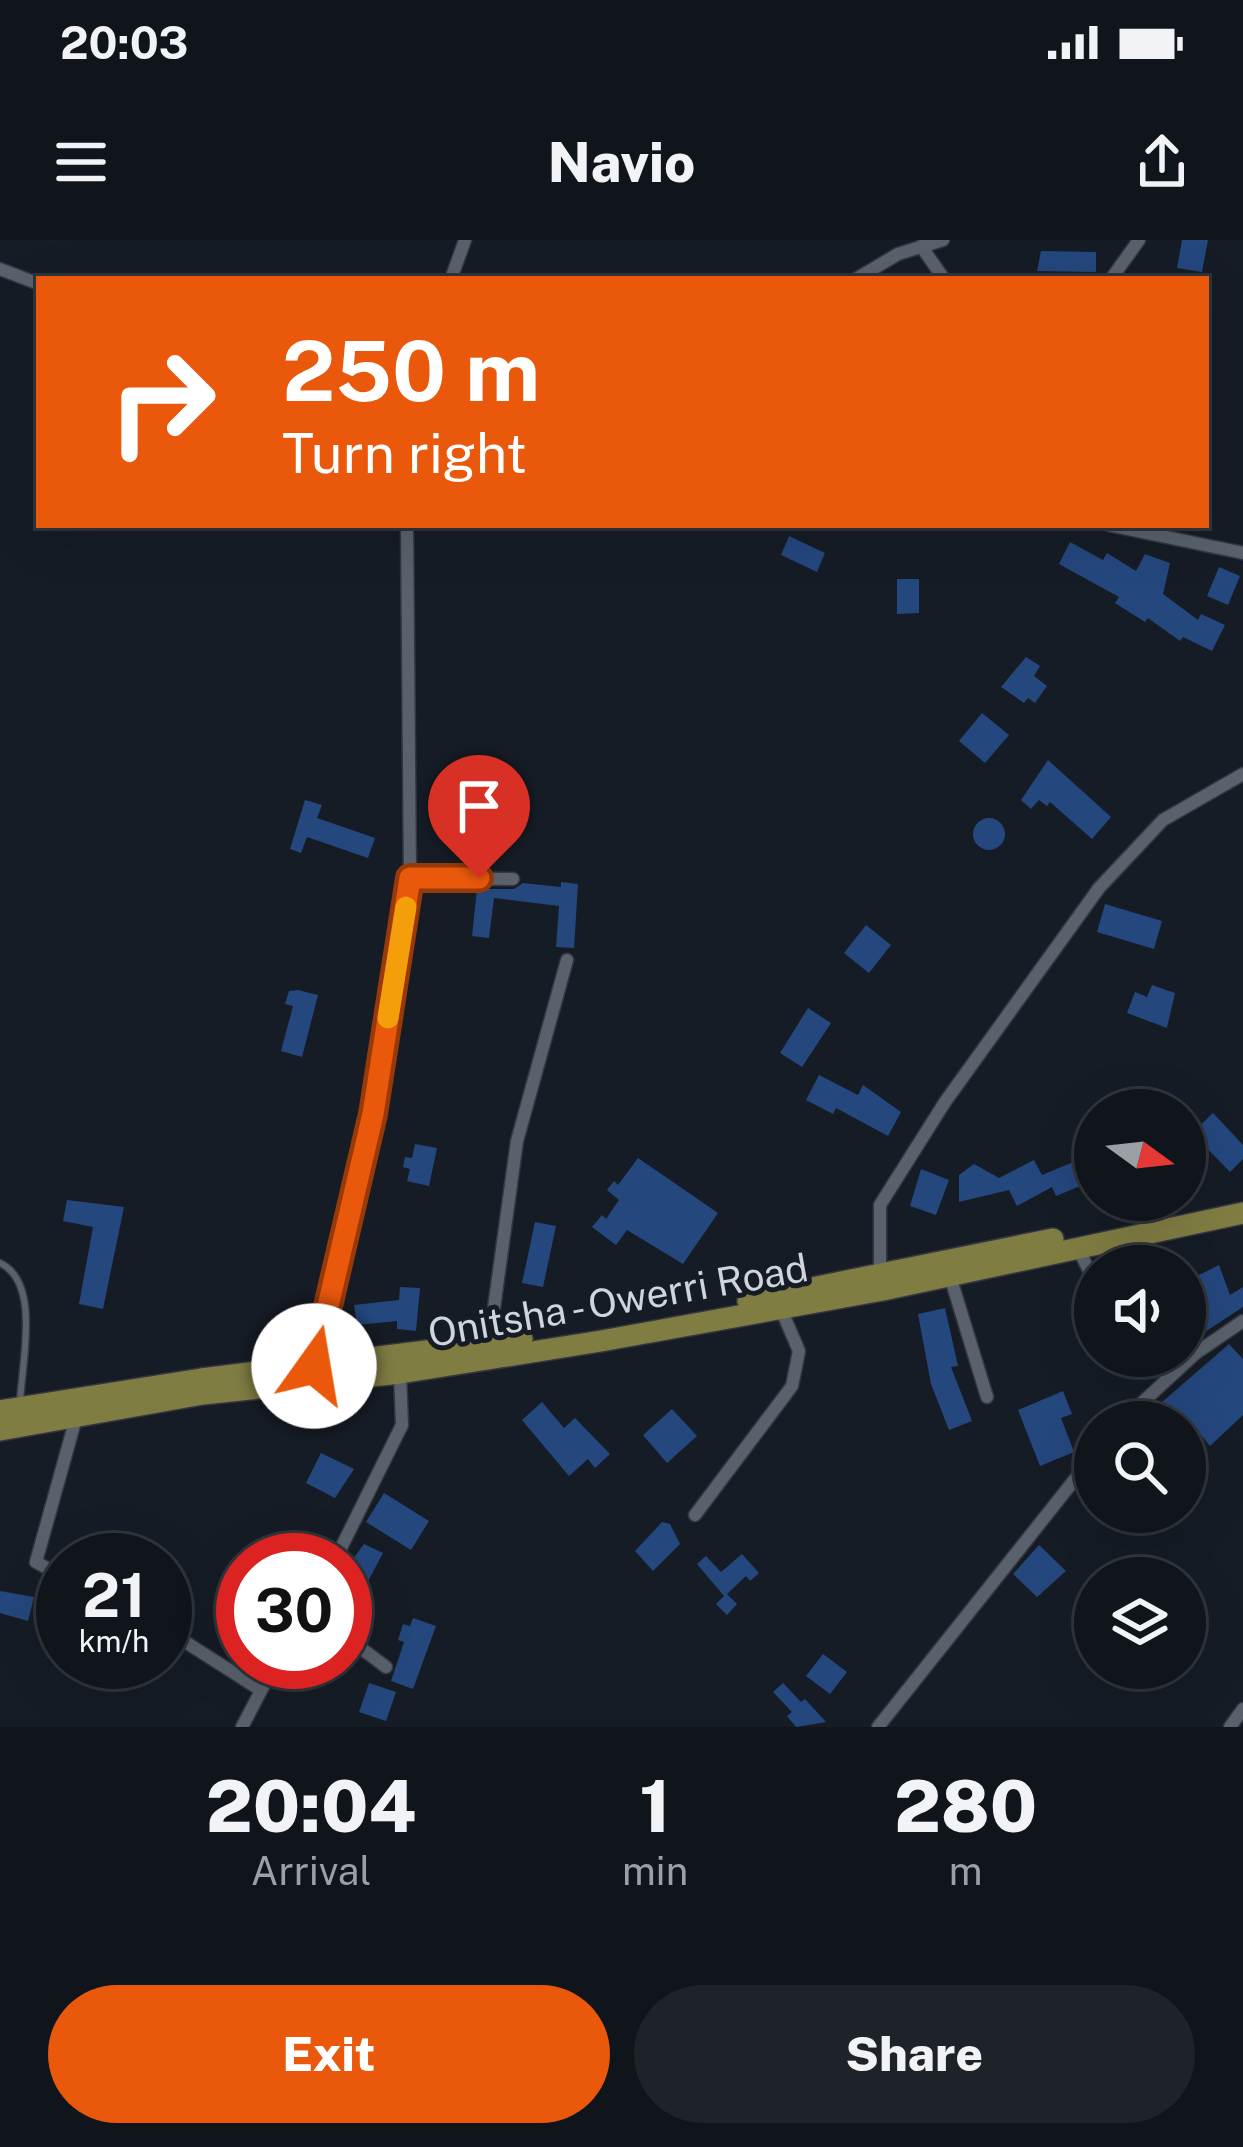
<!DOCTYPE html>
<style>
body{margin:0;font-family:"Public Sans",sans-serif;background:#1e2229;color:#f1f3f6;height:100vh;display:flex;flex-direction:column;font-size:45px;white-space:nowrap}
*{box-sizing:border-box;margin:0}
p{font-size:39px;color:#9c9fa3}
.icon{flex:none;width:66px;height:66px;fill:none;stroke:currentColor;stroke-width:2;stroke-linecap:round;stroke-linejoin:round}
.map{position:relative;height:1487px;overflow:hidden}
.sheet{display:flex;flex-direction:column;background:#10151c;flex:1}
.sheet>*{flex:none}
.banner{position:absolute;left:36px;top:36px;width:1173px;height:252px;border-radius:0px;box-shadow:0 12px 48px #0002,0 0 0 3px #30343b;background:#ea580c;color:#fff;overflow:hidden}
.needle{width:78px;rotate:105deg}
.buttons{position:absolute;left:1074px;top:849px;display:grid;gap:24px}
.buttons a{display:grid;place-items:center;width:132px;height:132px;border-radius:50%;background:#10151c;box-shadow:0 12px 48px #0002,0 0 0 3px #30343b;font-size:60px}
.speed{position:absolute;left:36px;top:1293px;display:flex;gap:24px;font-size:60px;font-weight:700;text-align:center}
.speed>*{display:grid;place-content:center;width:156px;height:156px;border-radius:50%;background:#10151c;box-shadow:0 12px 48px #0002,0 0 0 3px #30343b;line-height:1}
.speed small{font-size:30px;font-weight:400}
.speed .limit{border:18px solid #d22;background:#fff;color:#111}
.pin{position:absolute;display:grid;place-items:center;width:102px;height:102px;color:#fff;margin:-123px -51px;border-radius:50% 50% 50% 0;rotate:-45deg;box-shadow:0 0 12px #0007}
.pin .icon{rotate:45deg}
.me{position:absolute;width:132px;margin:-66px;rotate:13deg;stroke-linejoin:round;filter:drop-shadow(0 0 9px #0008)}
.turn{display:flex;align-items:center;gap:42px;height:252px;padding:0 48px;font-size:54px}
.turn .icon{width:156px;height:156px;stroke-width:2.5}
.turn b{display:block;font-size:84px;line-height:102px}
.eta{display:flex;justify-content:space-evenly;align-items:center;height:204px;text-align:center}
.eta b{font-size:72px;font-weight:800;line-height:84px}
.button{display:flex;gap:24px;margin-top:auto;padding:24px 48px}
.button a{flex:1;height:138px;border-radius:72px;background:#ea580c;color:#fff;font-size:48px;font-weight:800;line-height:138px;text-align:center}
.button a+a{background:#1e2229;color:#f1f3f6}
.status{display:flex;justify-content:space-between;align-items:center;height:84px;padding:0 60px;background:#10151c;direction:ltr}
.status svg{height:33px;fill:currentColor}
header{display:flex;justify-content:space-between;align-items:center;height:156px;padding:0 48px;background:#10151c;font-size:54px;font-weight:800}
.map>svg:first-child{display:block}
</style>
<div class="status"><b>20:03</b><svg viewBox="0 0 49 12"><path d="M0 12V9h3v3zM5 12V6h3v6zM10 12V3h3v9zM15 12V0h3v12zM26 1h20v11H26zM47 4h2v5h-2z"/></svg></div>
<header><svg class="icon" aria-label="menu" viewBox="0 0 24 24"><path d="M4 6h16M4 12h16M4 18h16"/></svg>Navio<svg class="icon" aria-label="share" viewBox="0 0 24 24"><path d="M12 15V3M7 8l5-5 5 5M5 13v7h14v-7"/></svg></header>
<div class="map">
<svg width="1243" height="1487" viewBox="0 0 1243 1487">
<rect width="100%" height="100%" fill="#161c25"/>
<g fill="#24477e">
<polygon points="1182,0 1208,0 1202,32 1177,28"/>
<polygon points="1041,11 1096,12 1096,32 1037,31"/>
<polygon points="789,296 825,313 817,332 781,315"/>
<polygon points="1070,302 1103,320 1107,313 1136,331 1145,314 1170,323 1163,354 1198,380 1201,374 1225,385 1212,411 1183,397 1180,401 1148,378 1145,382 1115,363 1119,357 1059,324"/>
<polygon points="1219,327 1240,336 1228,365 1207,356"/>
<polygon points="897,339 919,339 919,373 897,374"/>
<polygon points="1026,417 1040,426 1034,436 1047,446 1035,463 1028,458 1024,463 1001,447"/>
<polygon points="982,473 1009,495 985,523 959,501"/>
<polygon points="1048,520 1111,577 1092,599 1050,562 1047,566 1039,560 1031,569 1021,560"/>
<polygon points="305,560 322,565 317,578 375,598 368,618 307,597 301,613 290,609"/>
<circle cx="989" cy="594" r="16"/>
<polygon points="561,642 578,644 574,708 556,707 559,666 494,658 489,698 472,696 477,649 514,649 523,643 561,647"/>
<polygon points="1105,664 1162,681 1154,709 1097,692"/>
<polygon points="866,685 891,705 869,733 844,713"/>
<polygon points="1152,745 1175,753 1167,788 1127,773 1135,752 1147,757"/>
<polygon points="298,750 318,755 302,817 281,811 293,766 285,764 289,751"/>
<polygon points="808,768 831,783 802,827 780,813"/>
<polygon points="819,835 858,855 863,845 901,872 888,896 836,868 833,874 806,860"/>
<polygon points="1213,873 1243,905 1243,919 1230,932 1192,893"/>
<polygon points="415,904 437,908 429,946 407,941 410,929 403,927 405,917 412,918"/>
<polygon points="1095,913 1095,940 1056,956 1052,947 1017,966 1009,950 959,962 959,935 974,924 999,938 1034,920 1042,935"/>
<polygon points="638,918 718,973 683,1024 627,990 616,1005 592,987 602,975 606,979 619,960 607,950 614,941 618,945"/>
<polygon points="921,929 949,940 936,975 910,966"/>
<polygon points="67,960 124,967 103,1069 79,1064 93,987 63,981"/>
<polygon points="535,982 556,986 543,1047 522,1043"/>
<polygon points="1219,1025 1230,1055 1243,1047 1243,1067 1185,1105 1185,1042"/>
<polygon points="400,1047 420,1048 416,1091 397,1089 397,1081 357,1085 354,1065 399,1060"/>
<polygon points="945,1068 958,1126 951,1127 972,1181 949,1190 931,1144 918,1074"/>
<polygon points="1229,1104 1243,1119 1243,1175 1210,1206 1200,1194 1185,1208 1185,1182 1170,1177 1153,1182 1147,1175"/>
<polygon points="1063,1151 1072,1174 1061,1178 1074,1212 1040,1226 1018,1170"/>
<polygon points="542,1162 564,1188 575,1178 610,1214 595,1228 588,1219 569,1236 522,1180"/>
<polygon points="672,1169 697,1196 667,1223 643,1195"/>
<polygon points="321,1213 354,1229 335,1258 306,1243"/>
<polygon points="384,1253 429,1281 411,1310 366,1282"/>
<polygon points="662,1282 670,1284 680,1304 653,1331 635,1311"/>
<polygon points="364,1304 383,1313 366,1345 347,1336 347,1327"/>
<polygon points="1039,1305 1066,1331 1037,1357 1013,1334"/>
<polygon points="742,1314 759,1333 750,1341 746,1336 727,1354 737,1364 727,1375 716,1364 724,1356 697,1324 706,1316 721,1332"/>
<polygon points="0,1351 34,1357 28,1381 0,1373"/>
<polygon points="413,1378 436,1386 413,1449 391,1441 404,1402 398,1400 403,1384 410,1386"/>
<polygon points="823,1414 847,1432 830,1454 806,1436"/>
<polygon points="369,1443 396,1452 386,1481 359,1472"/>
<polygon points="783,1443 801,1462 805,1459 826,1482 796,1487 787,1476 792,1472 773,1452"/>
</g>
<g fill="none" stroke-linecap="round" stroke-linejoin="round">
<defs>
<path id="service" d="M0 1023C42 1043 21 1125 20 1164"/>
<g id="minor">
<polyline points="921,6 944,39"/>
<polyline points="0,29 39,44"/>
<polyline points="451,39 465,0"/>
<polyline points="856,39 898,14 943,0"/>
<polyline points="1111,39 1139,0"/>
<polyline points="1108,285 1243,313"/>
<polyline points="410,638 513,639"/>
<polyline points="1078,1008 1095,1043"/>
<polyline points="880,1034 880,965 945,862 1099,648 1163,580 1243,534"/>
<polyline points="950,1036 987,1157"/>
<polyline points="489,1104 517,901 567,720"/>
<polyline points="1149,1116 1169,1137"/>
<polyline points="314,1126 373,874 410,638 407,285"/>
<polyline points="1121,1182 1196,1113 1243,1081"/>
<polyline points="695,1275 792,1146 799,1111 781,1069"/>
<polyline points="335,1320 402,1185 400,1133"/>
<polyline points="63,1337 36,1322 76,1178"/>
<polyline points="165,1389 259,1449"/>
<polyline points="345,1396 386,1427"/>
<polyline points="242,1487 276,1422"/>
<polyline points="878,1487 1095,1214"/>
<polyline points="1230,1487 1243,1469"/>
</g>
<g id="trunk">
<polyline points="748,1061 1053,999"/>
<polyline points="0,1171 201,1139 522,1099"/>
<polyline points="0,1190 203,1154 400,1133 601,1101 883,1050 1243,973"/>
</g>
</defs>
<use href="#service" stroke="#34373f" stroke-width="9"/>
<use href="#minor" stroke="#34373f" stroke-width="15"/>
<use href="#trunk" stroke="#34373f" stroke-width="24"/>
<use href="#service" stroke="#59616c" stroke-width="6"/>
<use href="#minor" stroke="#59616c" stroke-width="12"/>
<use href="#trunk" stroke="#807d43" stroke-width="21"/>
</g>
<g fill="none" stroke-linecap="round" stroke-linejoin="round">
<defs>
<polyline id="route" points="314,1126 373,874 410,638 479,638"/>
</defs>
<use href="#route" stroke="#983908" stroke-width="30"/>
<use href="#route" stroke="#ea580c" stroke-width="21"/>
<polyline stroke="#f59e0b" stroke-width="21" points="388,778 406,667"/>
</g>
<g text-anchor="middle" dominant-baseline="central" stroke-width="10" stroke-linejoin="round" paint-order="stroke">
<g font-size="39" fill="#d0d4db" stroke="#161c25">
<text transform="translate(618 1060) rotate(-10)">Onitsha - Owerri Road</text>
</g>
</g>
</svg>
<div class="buttons">
<a><svg class="needle" viewBox="-14 -14 28 28"><path d="M0-13l5 13h-10z" fill="#e53935"/><path d="M0 13l5-13h-10z" fill="#9c9fa3"/></svg></a>
<a><svg class="icon" aria-label="sound" viewBox="0 0 24 24"><path d="M4 9h4l5-4v14l-5-4H4zM17 9q2 3 0 6"/></svg></a>
<a><svg class="icon" aria-label="search" viewBox="0 0 24 24"><circle cx="10" cy="10" r="6"/><path d="M15 15l6 6"/></svg></a>
<a><svg class="icon" aria-label="layers" viewBox="0 0 24 24"><path d="M12 4l9 5-9 5-9-5zM3 14l9 5 9-5"/></svg></a>
</div>
<div class="speed"><div>21<small>km/h</small></div><div class="limit">30</div></div>
<div class="pin" style="left:479px;top:638px;background:#d93025"><svg class="icon" aria-label="arrive" viewBox="0 0 24 24"><path d="M6 21V4h12l-3 4 3 4H6"/></svg></div>
<svg class="me" style="left:314px;top:1126px" viewBox="-20 -20 40 40"><circle r="19" fill="#fff"/><path d="M0-13L10 11 0 6-10 11z" fill="#ea580c"/></svg>
<div class="banner">
<div class="turn"><svg class="icon" aria-label="right" viewBox="0 0 24 24"><path d="M7 20v-9h11M14 6l5 5-5 5"/></svg><div><b>250 m</b>Turn right</div></div>
</div>
</div>
<section class="sheet">
<div class="eta">
<div><b>20:04</b><p>Arrival</p></div>
<div><b>1</b><p>min</p></div>
<div><b>280</b><p>m</p></div>
</div>
<div class="button"><a>Exit</a><a>Share</a></div>
</section>
